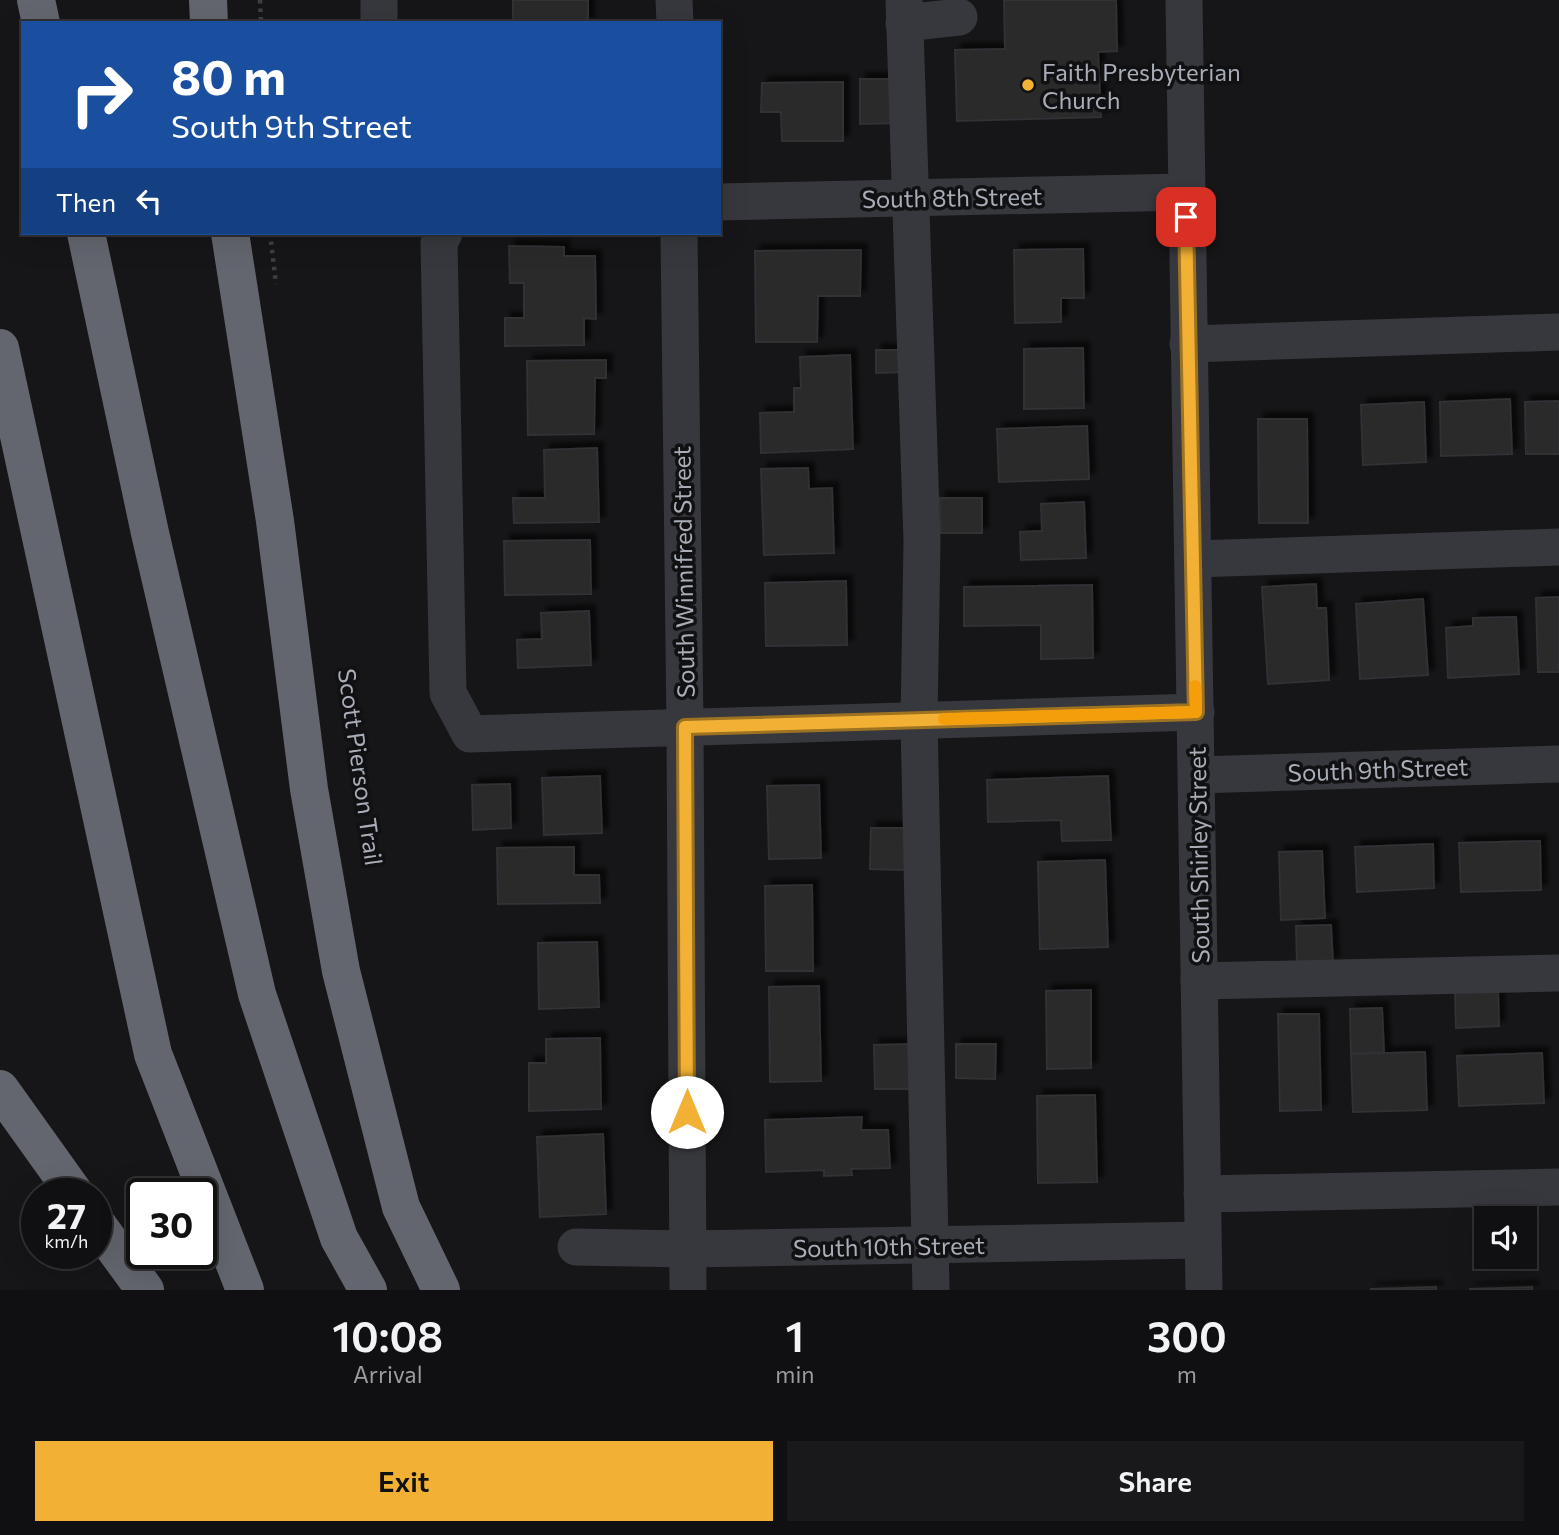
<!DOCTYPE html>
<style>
body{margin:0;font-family:Commissioner,sans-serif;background:#19191b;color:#f1f3f6;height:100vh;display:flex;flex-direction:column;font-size:26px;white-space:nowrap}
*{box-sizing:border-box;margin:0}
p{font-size:23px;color:#9c9d9f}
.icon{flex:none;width:38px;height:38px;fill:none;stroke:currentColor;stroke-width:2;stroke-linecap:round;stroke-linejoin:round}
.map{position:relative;height:1290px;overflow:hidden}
.panel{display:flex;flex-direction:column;background:#101012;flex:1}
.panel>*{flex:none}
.top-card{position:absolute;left:21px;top:21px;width:700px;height:214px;border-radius:0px;box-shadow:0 7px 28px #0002,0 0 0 2px #303032;background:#1a4fa0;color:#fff;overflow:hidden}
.controls{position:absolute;left:1474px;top:1206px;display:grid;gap:14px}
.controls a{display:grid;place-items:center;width:63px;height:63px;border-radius:0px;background:#101012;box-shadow:0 7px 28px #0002,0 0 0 2px #303032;font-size:35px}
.speed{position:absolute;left:21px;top:1178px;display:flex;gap:14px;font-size:35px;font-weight:700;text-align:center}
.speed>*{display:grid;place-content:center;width:91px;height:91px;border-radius:50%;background:#101012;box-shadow:0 7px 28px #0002,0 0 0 2px #303032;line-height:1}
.speed small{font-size:18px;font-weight:400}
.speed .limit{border:4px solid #111;border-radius:10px;background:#fff;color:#111}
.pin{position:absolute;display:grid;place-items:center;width:60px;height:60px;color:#fff;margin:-30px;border-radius:14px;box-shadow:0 4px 10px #0006}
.me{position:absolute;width:77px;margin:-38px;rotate:0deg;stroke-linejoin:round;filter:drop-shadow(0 0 5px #0008)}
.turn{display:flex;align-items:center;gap:24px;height:147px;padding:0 35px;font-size:32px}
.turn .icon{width:91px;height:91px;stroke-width:2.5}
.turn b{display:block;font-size:49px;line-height:60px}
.then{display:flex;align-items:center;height:66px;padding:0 35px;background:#0003;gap:14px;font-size:26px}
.eta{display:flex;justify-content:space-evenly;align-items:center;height:119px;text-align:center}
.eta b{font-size:42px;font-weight:600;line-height:49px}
.primary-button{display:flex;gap:14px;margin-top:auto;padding:14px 35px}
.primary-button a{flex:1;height:80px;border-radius:0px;background:#f2b134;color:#111;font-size:28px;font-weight:600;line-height:80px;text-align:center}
.primary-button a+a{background:#19191b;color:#f1f3f6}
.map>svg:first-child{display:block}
</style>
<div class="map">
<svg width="1559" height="1290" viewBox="0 0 1559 1290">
<defs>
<filter id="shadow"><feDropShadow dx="6" dy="-6" stdDeviation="2" flood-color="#0009"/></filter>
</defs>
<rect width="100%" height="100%" fill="#161618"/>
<g fill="#29292c" stroke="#303034" stroke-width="2" filter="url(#shadow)">
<rect x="513" y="0" width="75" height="23"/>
<polygon points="1004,0 1116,0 1117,51 1098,52 1101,117 957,121 955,50 1005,49"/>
<polygon points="860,79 898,79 898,123 860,124"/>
<polygon points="843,82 843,141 782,141 781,112 761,112 762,83"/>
<polygon points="509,246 564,247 564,256 595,256 596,319 584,318 584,345 505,346 505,318 524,318 524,283 510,283"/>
<polygon points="1083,249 1084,298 1061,298 1061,322 1015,323 1014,250"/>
<polygon points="861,250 860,296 818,296 817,342 756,342 755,251"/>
<polygon points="1083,348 1084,408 1024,409 1024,349"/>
<polygon points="876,350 907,350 907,372 876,373"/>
<polygon points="850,355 853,449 761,453 760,413 794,412 794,388 801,388 800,357"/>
<polygon points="606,360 606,378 595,378 594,434 528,435 527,361"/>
<polygon points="1510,399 1512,454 1441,456 1440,402"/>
<polygon points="1559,401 1559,454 1526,454 1525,402"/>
<polygon points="1424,402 1426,462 1363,465 1361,405"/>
<polygon points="1258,419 1307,419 1308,523 1259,523"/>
<polygon points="1087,426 1089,479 999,482 997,429"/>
<polygon points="597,448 599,522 514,523 513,498 545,498 544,450"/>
<polygon points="808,468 809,489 832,488 834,553 764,555 761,469"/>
<polygon points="940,498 982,498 982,533 941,533"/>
<polygon points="1084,502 1086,558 1021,560 1020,532 1042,531 1041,504"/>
<polygon points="590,540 591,594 505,595 504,541"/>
<polygon points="846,581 847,645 766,646 765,583"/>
<polygon points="1316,584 1317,608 1326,608 1329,680 1268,684 1262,587"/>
<polygon points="1092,585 1093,658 1041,659 1041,625 964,626 964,587"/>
<polygon points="1559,597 1559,672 1538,672 1536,598"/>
<polygon points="1423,599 1428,675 1360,679 1356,604"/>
<polygon points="589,611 591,665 518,668 517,640 542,639 541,613"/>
<polygon points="1516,617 1519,674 1448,678 1446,628 1473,626 1473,618"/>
<polygon points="600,776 602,833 544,835 542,778"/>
<polygon points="1108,776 1111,840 1062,841 1061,820 988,822 987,780"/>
<polygon points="510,784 511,828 473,830 472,785"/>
<polygon points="819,785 821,858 769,859 767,786"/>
<polygon points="871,828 906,828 905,870 870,869"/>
<polygon points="1540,841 1541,890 1461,892 1459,843"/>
<polygon points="1433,844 1434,888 1357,892 1355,847"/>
<polygon points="574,847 574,875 599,875 600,903 498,904 497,848"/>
<polygon points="1322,851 1325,918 1281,920 1279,852"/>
<polygon points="1105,860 1108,947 1040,949 1038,862"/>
<polygon points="812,885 813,971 766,971 765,886"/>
<polygon points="1331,925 1333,963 1297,965 1296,926"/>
<polygon points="597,942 599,1007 539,1009 538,943"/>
<polygon points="819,986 821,1081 770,1082 769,987"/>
<polygon points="1498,989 1499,1026 1456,1028 1455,990"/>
<polygon points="1091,990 1091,1068 1047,1069 1046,991"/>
<polygon points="1382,1008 1384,1052 1351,1053 1350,1009"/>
<polygon points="1278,1014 1319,1014 1321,1110 1280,1111"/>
<polygon points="600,1038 601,1109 529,1111 529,1063 546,1063 546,1039"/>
<polygon points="913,1044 914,1089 875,1089 874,1045"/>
<polygon points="956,1044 996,1044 995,1079 956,1078"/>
<polygon points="1425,1052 1427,1110 1353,1112 1351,1054"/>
<polygon points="1542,1053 1544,1103 1459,1106 1457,1056"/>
<polygon points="1095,1095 1097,1182 1038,1183 1037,1096"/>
<polygon points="862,1117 861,1130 888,1130 890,1168 851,1169 852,1175 824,1176 824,1170 766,1172 765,1120"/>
<polygon points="603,1134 606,1214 540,1217 537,1137"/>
<polygon points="1436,1287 1436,1290 1371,1290 1371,1289"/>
<polygon points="1532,1287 1532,1290 1470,1290 1470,1289"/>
</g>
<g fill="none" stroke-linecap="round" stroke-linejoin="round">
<g stroke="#3d3f44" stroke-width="4.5" stroke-dasharray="3.5 5" stroke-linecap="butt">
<polyline points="260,0 261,23"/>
<polyline points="270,233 276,284"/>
</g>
<g stroke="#37383d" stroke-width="37">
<polyline points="379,0 379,23"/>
<polyline points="674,0 675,23"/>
<polyline points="904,0 922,542 919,720 931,1290"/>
<polyline points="1184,0 1204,1290"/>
<polyline points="904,23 959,17"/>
<polyline points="719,202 1185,192"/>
<polyline points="444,233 439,243 448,693 470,734 1196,712"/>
<polyline points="679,233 685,727 688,1290"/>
<polyline points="1188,344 1559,332"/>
<polyline points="1193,559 1559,547"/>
<polyline points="1197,775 1559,764"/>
<polyline points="1199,981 1559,973"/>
<polyline points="1202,1194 1559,1187"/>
<polyline points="576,1247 687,1249 1202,1240"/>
</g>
<g stroke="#63666e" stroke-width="38">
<polyline points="36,0 41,23"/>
<polyline points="208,0 209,23"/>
<polyline points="86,233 150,533 257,994 339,1238 368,1290"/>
<polyline points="230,233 275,521 309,789 341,971 401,1207 441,1290"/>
<polyline points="0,348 153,1054 245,1290"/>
<polyline points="0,1089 75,1194"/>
<polyline points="96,1223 145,1290"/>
</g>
</g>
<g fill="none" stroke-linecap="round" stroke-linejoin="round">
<defs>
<polyline id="route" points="687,1112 685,727 1196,712 1186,217"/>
</defs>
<use href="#route" stroke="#9d7322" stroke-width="18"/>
<use href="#route" stroke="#f2b134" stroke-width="12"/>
<polyline stroke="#f59e0b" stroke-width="12" points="944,719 1196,712 1195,686"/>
</g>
<circle fill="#f2b134" stroke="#111113" stroke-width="2.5" cx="1028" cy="85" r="7"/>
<g text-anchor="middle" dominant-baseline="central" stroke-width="7" stroke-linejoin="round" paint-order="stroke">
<g font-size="24" fill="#a8adb8" stroke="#111113" text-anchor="start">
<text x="1042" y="71">Faith Presbyterian<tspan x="1042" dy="28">Church</tspan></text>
</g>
<g font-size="24" fill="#a8adb8" stroke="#111113">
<text transform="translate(952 197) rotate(-1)">South 8th Street</text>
<text transform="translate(683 572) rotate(-91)">South Winnifred Street</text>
<text transform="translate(361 767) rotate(82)">Scott Pierson Trail</text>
<text transform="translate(1378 769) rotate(-2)">South 9th Street</text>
<text transform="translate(1198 855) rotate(-91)">South Shirley Street</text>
<text transform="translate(889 1246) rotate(-1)">South 10th Street</text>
</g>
</g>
</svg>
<div class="controls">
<a><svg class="icon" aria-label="sound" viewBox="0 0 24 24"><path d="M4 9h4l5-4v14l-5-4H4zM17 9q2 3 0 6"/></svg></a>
</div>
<div class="speed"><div>27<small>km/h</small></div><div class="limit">30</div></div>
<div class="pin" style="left:1186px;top:217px;background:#d93025"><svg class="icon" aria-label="arrive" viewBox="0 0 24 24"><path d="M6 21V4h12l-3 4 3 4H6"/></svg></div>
<svg class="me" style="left:687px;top:1112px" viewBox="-20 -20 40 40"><circle r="19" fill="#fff"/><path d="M0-13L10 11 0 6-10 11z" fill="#f2b134"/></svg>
<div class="top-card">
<div class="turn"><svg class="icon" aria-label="right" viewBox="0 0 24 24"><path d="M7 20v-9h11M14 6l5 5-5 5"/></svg><div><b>80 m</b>South 9th Street</div></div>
<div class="then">Then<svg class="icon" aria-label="left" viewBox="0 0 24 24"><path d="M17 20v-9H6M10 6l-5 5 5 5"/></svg></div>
</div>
</div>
<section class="panel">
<div class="eta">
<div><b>10:08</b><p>Arrival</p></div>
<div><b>1</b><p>min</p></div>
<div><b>300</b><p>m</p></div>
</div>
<div class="primary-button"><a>Exit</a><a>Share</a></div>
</section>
